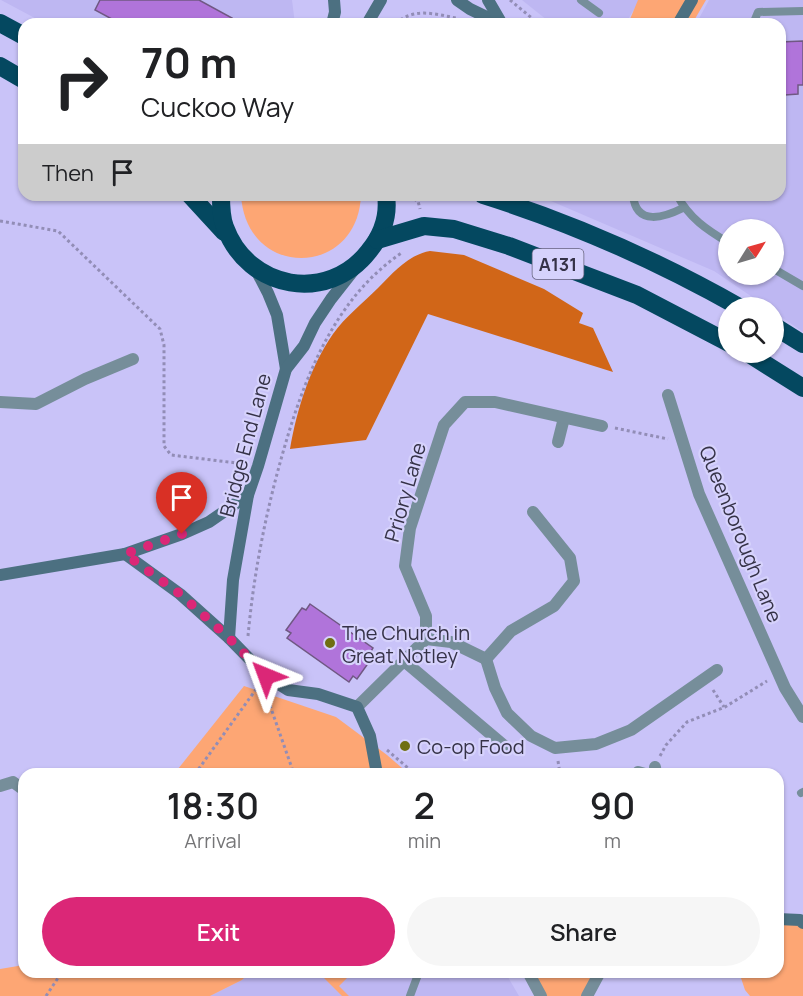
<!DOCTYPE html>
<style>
body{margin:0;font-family:Manrope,sans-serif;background:#f6f6f6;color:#202124;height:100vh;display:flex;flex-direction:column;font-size:22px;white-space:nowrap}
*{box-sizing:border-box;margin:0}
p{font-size:20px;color:#757577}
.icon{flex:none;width:33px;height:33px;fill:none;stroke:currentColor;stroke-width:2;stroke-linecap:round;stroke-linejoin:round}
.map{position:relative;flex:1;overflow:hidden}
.panel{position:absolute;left:18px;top:768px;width:766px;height:210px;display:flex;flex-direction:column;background:#fff;border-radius:18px;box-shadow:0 2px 4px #0004}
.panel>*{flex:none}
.hud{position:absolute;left:18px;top:18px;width:768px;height:183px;border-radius:18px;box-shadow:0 2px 4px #0004;background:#fff;color:#202124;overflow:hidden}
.needle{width:39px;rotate:53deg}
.controls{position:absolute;left:718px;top:219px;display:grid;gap:12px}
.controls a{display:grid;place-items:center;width:66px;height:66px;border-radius:50%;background:#fff;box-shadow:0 2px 4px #0004;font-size:30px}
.pin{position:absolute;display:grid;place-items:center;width:51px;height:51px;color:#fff;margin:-62px -26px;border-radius:50% 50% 50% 0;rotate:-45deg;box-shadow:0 0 6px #0007}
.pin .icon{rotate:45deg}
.me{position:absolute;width:66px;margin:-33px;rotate:316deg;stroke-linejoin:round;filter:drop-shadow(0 0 4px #0008)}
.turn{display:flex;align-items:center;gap:21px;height:126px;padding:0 24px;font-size:27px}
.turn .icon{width:78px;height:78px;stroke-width:2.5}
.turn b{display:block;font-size:42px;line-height:51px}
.then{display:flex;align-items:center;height:57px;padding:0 24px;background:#0003;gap:12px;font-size:22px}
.eta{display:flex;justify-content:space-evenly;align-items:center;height:102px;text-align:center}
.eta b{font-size:36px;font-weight:600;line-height:42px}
.cta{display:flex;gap:12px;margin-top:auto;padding:12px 24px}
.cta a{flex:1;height:69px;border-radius:36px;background:#db2777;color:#fff;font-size:24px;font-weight:600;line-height:69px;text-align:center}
.cta a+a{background:#f6f6f6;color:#202124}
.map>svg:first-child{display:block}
</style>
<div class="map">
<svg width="803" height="996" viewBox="0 0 803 996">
<rect width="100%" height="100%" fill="#c9c3f8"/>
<g fill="#beb7f2" fill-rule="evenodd">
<polygon points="1,0 292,0 295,24 46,24"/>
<polygon points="522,0 640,0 625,24 552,24"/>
<path d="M709 0H803V332L774 312V308L767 307 714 271 537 195H780V24H696ZM729 230H774V274H729Z"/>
<polygon points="250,972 505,972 519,996 210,996 242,980"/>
</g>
<g fill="#fda674">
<polygon points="638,0 706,0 692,24 628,24"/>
<path d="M241 195H361C358 278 246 280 241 195Z"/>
<polygon points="244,686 336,717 387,755 409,774 174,774"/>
<polygon points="779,919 803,923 803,996 750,996 745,990 739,972 778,972"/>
<polygon points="24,965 24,972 250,972 242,980 210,996 0,996 0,969"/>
<polygon points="318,972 353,972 339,986 349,996 342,996"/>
<polygon points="528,972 600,972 587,996 541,996"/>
</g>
<path fill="#d16618" d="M430 251 464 255 544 289 583 313 579 323 593 328 613 372 428 314 366 440 290 449C297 409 310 367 333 334 345 317 364 302 378 288 394 272 408 255 430 251Z"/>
<g fill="#b074da" stroke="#705883" stroke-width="1.5">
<polygon points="100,0 199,0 232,18 228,24 121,24 95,10"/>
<polygon points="803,41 803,85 798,85 798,94 785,95 784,85 780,86 780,42"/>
<polygon points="310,604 373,648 370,653 374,655 357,679 353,676 349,682 287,638 291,633 286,630 302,608 306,610"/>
</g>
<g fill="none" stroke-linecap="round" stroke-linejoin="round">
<g stroke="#928db6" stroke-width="3" stroke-dasharray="3 3" stroke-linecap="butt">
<polyline points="510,0 539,24"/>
<path d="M396 24C413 7 435 14 456 18"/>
<polyline points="411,195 411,198 418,201 420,209"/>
<polyline points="0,221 58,231 160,329 164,345 164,446 171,455 245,464"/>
<polyline points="615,428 668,439"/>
<path d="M248 636C253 581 263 527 277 474 299 392 329 301 403 252"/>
<polyline points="713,690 724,707"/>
<polyline points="266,694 294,774"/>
<polyline points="387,750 415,774"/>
<polyline points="660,756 666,745 687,722 725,707 767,681"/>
<polyline points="558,761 560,774"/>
<polyline points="195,774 257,688"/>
<polyline points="46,996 62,972"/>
</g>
<g stroke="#768e9a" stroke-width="8">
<polyline points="581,0 599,13"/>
<polyline points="753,24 758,12 803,11"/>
<path d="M633 195C636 227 665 217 683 208"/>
<path d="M677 195C689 218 707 230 729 243"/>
<polyline points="774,269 803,286"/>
<polyline points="801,793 803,792"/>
<polyline points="410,996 419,972"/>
</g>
<g stroke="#768e9a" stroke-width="12">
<polyline points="668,395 699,494 785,688 803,717"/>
<polyline points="0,402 36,404 85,379 133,359"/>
<polyline points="558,442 564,418"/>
<polyline points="426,639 451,642 486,659 511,631 554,606 574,581 570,558 533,512"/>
<polyline points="486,659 495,688 507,713 531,736 555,748 596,744 631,730 717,670"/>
<polyline points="404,661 507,748"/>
<polyline points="357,707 426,639 426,616 405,566 410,528 444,425 465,402 495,402 602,426"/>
<polyline points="655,767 656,774"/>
<polyline points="638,772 645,774"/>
<polyline points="0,786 13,782 24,790"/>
<polyline points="528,972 541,996"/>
<polyline points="587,996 600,972"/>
</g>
<g stroke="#4c7081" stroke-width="12">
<polyline points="457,0 470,9 501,24"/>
<polyline points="488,0 502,24"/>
<polyline points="332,24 335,12 334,0"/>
<polyline points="367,24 381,0"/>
<polyline points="678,24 692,0"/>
<polyline points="255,268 268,293 277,315 286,369"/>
<polyline points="125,554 180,594 229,638 266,676 288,690 318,694 357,707 370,736 377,774"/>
<polyline points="0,575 125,554 182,534 209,522 248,495"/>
<polyline points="229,638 233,580 248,495 258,466 286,369 304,346 315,323 331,299 353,271"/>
<polyline points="778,919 800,920 803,923"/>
</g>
<g stroke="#044860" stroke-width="18">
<polyline points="0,23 24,36"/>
<polyline points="0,66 24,80"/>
<polyline points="190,195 224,232"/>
<path d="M221 195C221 206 221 217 225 227 248 290 328 304 369 251 382 235 389 216 386 195"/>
<path d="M483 195C572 223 660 262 741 308"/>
<polyline points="377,240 424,226 454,229 509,246 637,295 729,343"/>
<polyline points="774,326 803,344"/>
<polyline points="746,352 803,388"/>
</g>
</g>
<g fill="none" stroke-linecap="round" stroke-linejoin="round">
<polyline stroke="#db2777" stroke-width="10" stroke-dasharray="0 18" points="182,534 125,554 180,594 229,638 266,676"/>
</g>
<g fill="#6f6f12" stroke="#d6d2fc" stroke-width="2">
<circle cx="330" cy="643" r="6"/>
<circle cx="405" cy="746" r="6"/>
</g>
<g text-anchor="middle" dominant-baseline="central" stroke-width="4.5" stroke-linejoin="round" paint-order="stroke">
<rect fill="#d6d2fc" stroke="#65627d" stroke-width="1.5" x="532.5" y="249" width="51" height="30" rx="4.5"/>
<g font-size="18" font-weight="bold" fill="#353247">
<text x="558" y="264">A131</text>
</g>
<g font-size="20" fill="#353247" stroke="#d6d2fc">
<text transform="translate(245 445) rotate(-75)">Bridge End Lane</text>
<text transform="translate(405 492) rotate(-74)">Priory Lane</text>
<text transform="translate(741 534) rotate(68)">Queenborough Lane</text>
</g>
<g font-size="20" fill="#353247" stroke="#d6d2fc" text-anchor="start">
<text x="342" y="632">The Church in<tspan x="342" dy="23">Great Notley</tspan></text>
<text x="417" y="746">Co-op Food</text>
</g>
</g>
</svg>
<div class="controls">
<a><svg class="needle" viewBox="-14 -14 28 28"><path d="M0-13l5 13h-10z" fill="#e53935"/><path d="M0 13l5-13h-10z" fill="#757577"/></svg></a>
<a><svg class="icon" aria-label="search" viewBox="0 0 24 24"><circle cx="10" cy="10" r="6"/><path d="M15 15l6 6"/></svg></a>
</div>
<div class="pin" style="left:182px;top:534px;background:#d93025"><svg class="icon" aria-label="arrive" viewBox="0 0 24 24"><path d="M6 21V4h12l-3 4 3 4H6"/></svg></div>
<svg class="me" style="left:266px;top:676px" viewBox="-20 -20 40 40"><path d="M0-17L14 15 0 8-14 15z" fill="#db2777" stroke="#fff" stroke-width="4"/></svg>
<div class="hud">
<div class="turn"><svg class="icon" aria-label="right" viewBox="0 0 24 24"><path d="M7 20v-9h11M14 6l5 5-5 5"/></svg><div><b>70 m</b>Cuckoo Way</div></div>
<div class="then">Then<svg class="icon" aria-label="arrive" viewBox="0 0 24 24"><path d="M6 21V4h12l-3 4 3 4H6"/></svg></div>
</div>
<section class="panel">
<div class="eta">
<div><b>18:30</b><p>Arrival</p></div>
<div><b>2</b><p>min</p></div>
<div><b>90</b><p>m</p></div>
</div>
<div class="cta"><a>Exit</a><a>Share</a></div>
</section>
</div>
